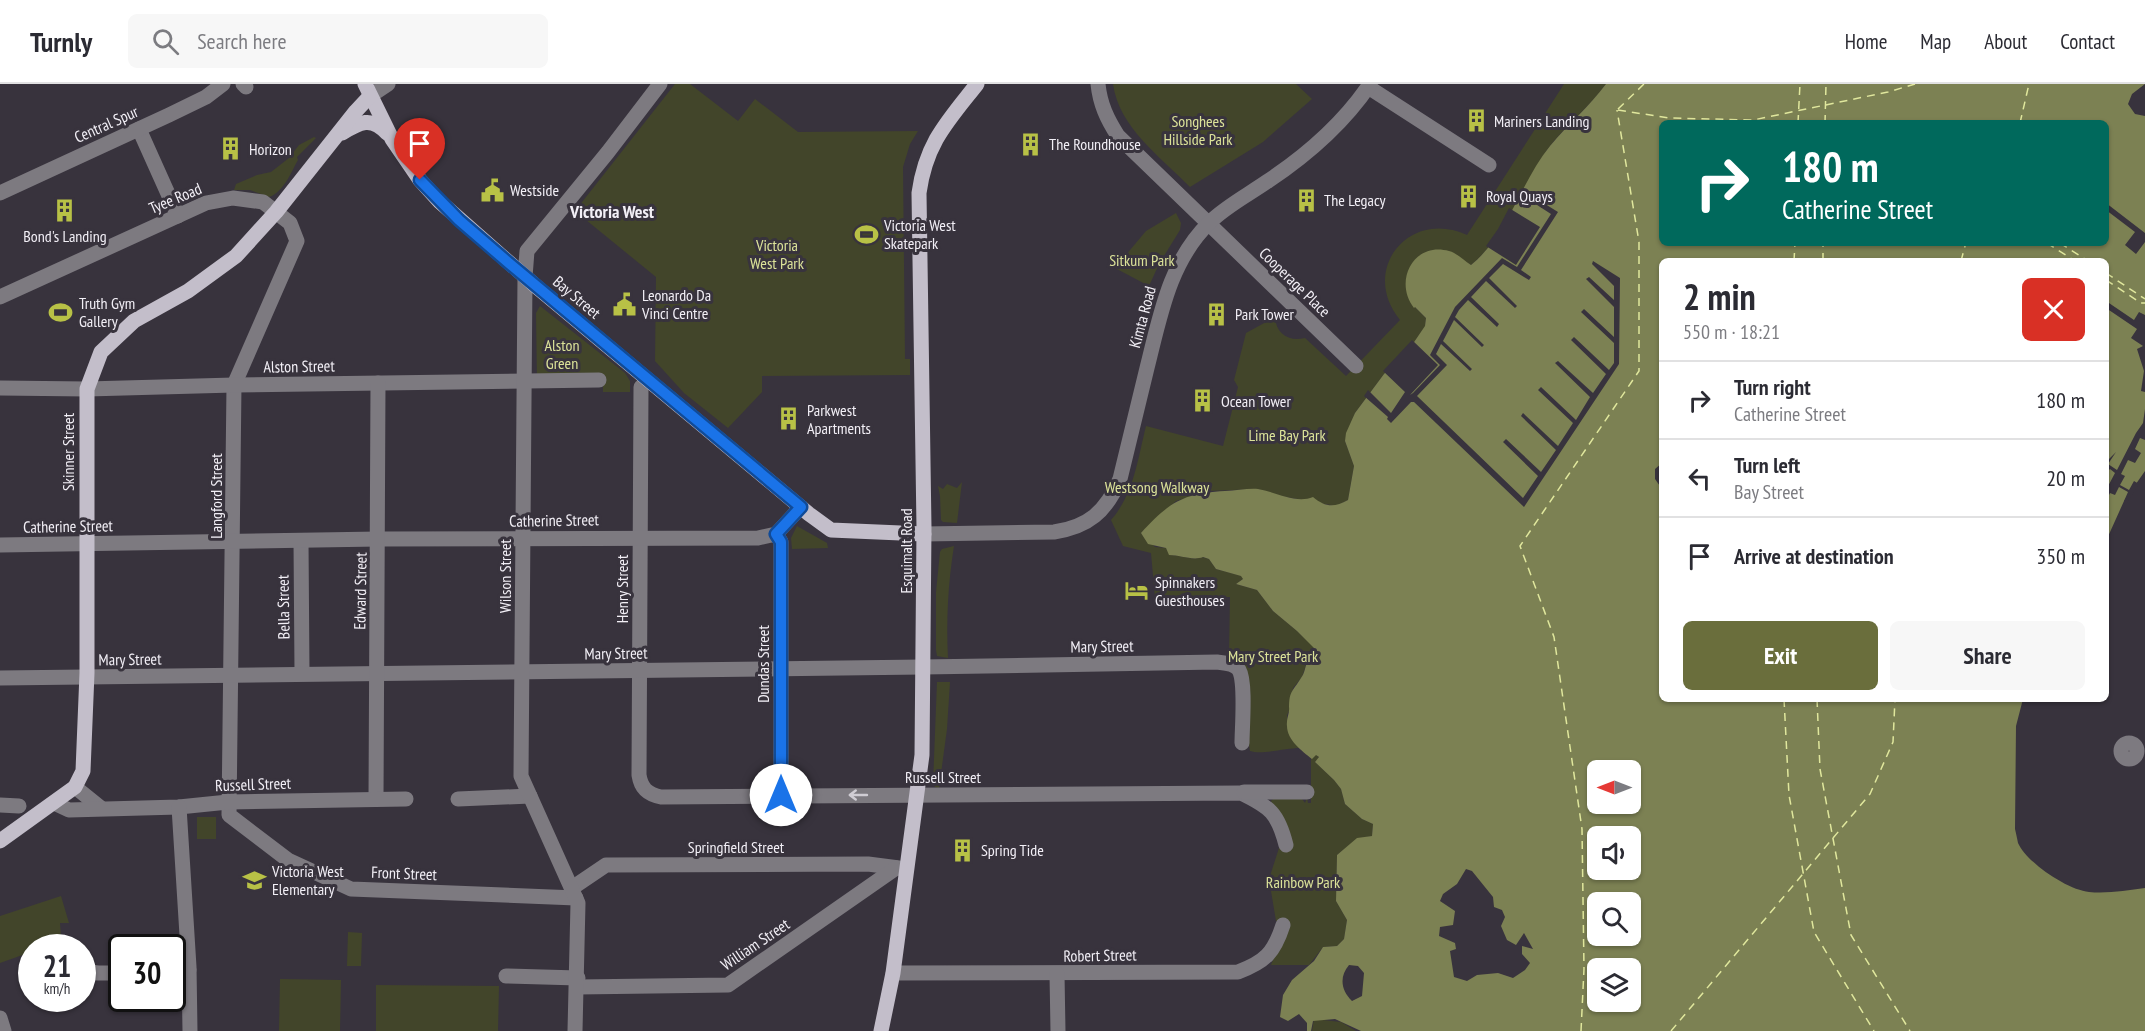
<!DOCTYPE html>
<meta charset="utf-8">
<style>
body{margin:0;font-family:"PT Sans Narrow",sans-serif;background:#f7f7f7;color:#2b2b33;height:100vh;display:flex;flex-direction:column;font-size:22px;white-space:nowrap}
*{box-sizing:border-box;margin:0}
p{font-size:20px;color:#7c7c81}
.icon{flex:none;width:33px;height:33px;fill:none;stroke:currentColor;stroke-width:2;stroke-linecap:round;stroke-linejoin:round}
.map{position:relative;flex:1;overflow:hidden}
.side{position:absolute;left:1659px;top:174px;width:450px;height:444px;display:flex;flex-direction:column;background:#fff;border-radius:9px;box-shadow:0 2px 4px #0004}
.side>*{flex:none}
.top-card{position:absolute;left:1659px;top:36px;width:450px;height:126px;border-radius:9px;box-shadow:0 2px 4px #0004;background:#00695c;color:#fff;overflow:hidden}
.needle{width:39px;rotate:270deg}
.controls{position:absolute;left:1587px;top:676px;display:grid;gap:12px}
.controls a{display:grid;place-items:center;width:54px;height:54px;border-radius:9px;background:#fff;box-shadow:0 2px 4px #0004;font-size:30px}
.speed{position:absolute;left:18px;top:850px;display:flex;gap:12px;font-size:30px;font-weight:700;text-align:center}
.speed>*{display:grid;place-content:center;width:78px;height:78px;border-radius:50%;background:#fff;box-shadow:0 2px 4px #0004;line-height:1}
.speed small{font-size:15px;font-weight:400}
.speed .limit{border:3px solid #111;border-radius:9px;background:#fff;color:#111}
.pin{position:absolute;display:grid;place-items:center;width:51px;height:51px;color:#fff;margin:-62px -26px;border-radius:50% 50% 50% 0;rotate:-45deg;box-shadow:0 0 6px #0007}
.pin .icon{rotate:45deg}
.me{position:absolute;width:66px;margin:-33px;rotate:0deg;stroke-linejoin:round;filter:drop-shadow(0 0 4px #0008)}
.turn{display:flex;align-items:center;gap:21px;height:126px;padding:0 24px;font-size:27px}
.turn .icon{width:78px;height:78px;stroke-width:2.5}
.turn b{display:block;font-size:42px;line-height:51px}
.round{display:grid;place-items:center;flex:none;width:63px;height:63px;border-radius:9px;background:#f7f7f7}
.headline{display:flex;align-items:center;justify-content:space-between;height:102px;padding:0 24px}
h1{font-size:36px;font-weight:700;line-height:45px}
.action{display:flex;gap:12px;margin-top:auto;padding:12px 24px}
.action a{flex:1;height:69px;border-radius:9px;background:#6a6e3c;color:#fff;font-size:24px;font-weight:700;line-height:69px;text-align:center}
.action a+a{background:#f7f7f7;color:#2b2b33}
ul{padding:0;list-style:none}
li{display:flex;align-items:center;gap:18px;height:78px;padding:0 24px;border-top:2px solid #e1e1e2}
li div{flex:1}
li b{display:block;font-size:22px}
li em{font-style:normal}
header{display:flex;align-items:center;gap:36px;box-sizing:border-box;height:84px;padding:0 30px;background:#fff;border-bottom:2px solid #e1e1e2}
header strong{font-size:28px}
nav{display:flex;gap:33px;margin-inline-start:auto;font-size:21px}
.search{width:420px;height:54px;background:#f7f7f7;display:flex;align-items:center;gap:15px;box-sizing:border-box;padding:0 21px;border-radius:9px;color:#7c7c81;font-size:22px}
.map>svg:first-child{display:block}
</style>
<header>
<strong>Turnly</strong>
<div class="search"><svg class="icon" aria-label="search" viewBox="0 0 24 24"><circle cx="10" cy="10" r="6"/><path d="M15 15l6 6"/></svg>Search here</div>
<nav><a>Home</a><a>Map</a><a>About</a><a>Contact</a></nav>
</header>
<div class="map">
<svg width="2145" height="947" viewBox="0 0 2145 947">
<rect width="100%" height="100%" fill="#38333d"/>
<g fill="#42452a">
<polygon points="675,0 690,0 738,37 755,15 798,48 918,47 910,60 903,83 905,275 910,275 910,291 762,292 762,308 728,344 684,309 655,277 656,193 575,127"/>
<path d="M1113 0H1296L1312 15 1263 58 1190 103C1161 73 1119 44 1113 0Z"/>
<path d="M1564 0H1606C1589 24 1564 42 1547 66 1522 103 1506 152 1471 181L1455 172 1415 223 1426 234 1425 243 1410 264 1384 290 1355 329 1345 357 1354 382 1348 416 1336 422 1281 412 1258 405 1208 407 1176 417 1141 449 1155 463 1166 464 1170 471C1180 471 1193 477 1202 473L1209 475 1216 485 1242 492 1243 495 1236 500 1257 506 1273 527 1297 547 1315 564 1308 574 1302 593 1293 604 1290 625 1287 631 1290 653 1300 664C1285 664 1262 671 1250 667L1236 577 1229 571 1230 513 1155 514 1151 469 1123 462 1111 436C1134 410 1138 374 1146 342L1223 362 1238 303 1234 296 1246 249 1275 233C1276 250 1289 258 1305 254L1346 292 1400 236C1359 186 1409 124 1467 151Z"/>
<path d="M314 53 316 54 297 73 298 76C291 88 284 108 269 113L250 106H234L236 100 257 91 271 88 289 74 299 61Z"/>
<polygon points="1176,129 1181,139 1180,146 1159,180 1149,202 1115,184 1146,147"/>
<polygon points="540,222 625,289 630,297 630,308 603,308 603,294 537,296 536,229"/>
<polygon points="962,398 957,439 943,438 941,436 940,412 938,402 943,405 947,400 957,404"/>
<polygon points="797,442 827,459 828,464 792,465 791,454"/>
<path d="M954 462C948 499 946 537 948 574L937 572 936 566V508L940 468 942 465Z"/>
<polygon points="937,598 950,598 947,645 939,704 935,703 933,700"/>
<polygon points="1316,670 1319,674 1315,678 1334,696 1341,705 1345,720 1362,735 1373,740 1372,752 1357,755 1337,771 1336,817 1347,836 1344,855 1337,862 1323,863 1309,881 1271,881 1288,837 1276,837 1269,795 1279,764 1291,764 1271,717 1273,715 1302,715 1305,719 1307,714 1308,719 1311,719 1311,674"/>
<rect x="197" y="733" width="19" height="22"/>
<polygon points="61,812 69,839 60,839 62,864 55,864 54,861 45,864 32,864 31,868 0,879 0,832"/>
<polygon points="348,848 362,849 361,882 347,882"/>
<polygon points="280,895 341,896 340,947 279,947"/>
<polygon points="376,901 499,902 498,947 376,947"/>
<polygon points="1314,935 1341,938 1356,947 1312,947"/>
</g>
<path fill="#7c8153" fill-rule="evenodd" d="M1606 0H2145L2132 10 2128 20 2135 30 2145 32V387L2124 417 2106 457V177H1662V379L1655 385V395L1662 405V615H2023L2016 642 2015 745C2016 749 2017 754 2018 759 2027 779 2068 806 2089 808 2108 810 2127 806 2145 804V947H1361L1335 935 1313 937 1311 947H1307V939L1299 930 1288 937 1280 933 1283 911 1292 896 1314 877 1323 863 1337 862 1344 855 1347 836 1336 817 1337 771 1357 754 1372 752 1373 740 1362 735 1345 720 1341 705 1334 696 1315 678 1319 673 1316 671 1312 675C1302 667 1287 656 1287 642 1286 635 1290 629 1289 623 1289 607 1293 607 1301 594 1305 589 1305 582 1308 576 1310 572 1313 569 1314 564L1297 547 1273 527 1257 506 1236 500 1243 495 1241 492 1216 485 1209 475 1203 473C1193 477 1180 471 1169 471L1166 464 1148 460 1141 449C1169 418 1184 409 1225 407 1236 407 1248 404 1258 405 1276 408 1296 420 1313 413 1325 423 1334 424 1348 416L1354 382 1345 357 1346 349 1355 329 1384 290 1410 264 1425 242 1426 234 1415 223 1414 224C1393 197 1414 157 1449 167 1457 169 1463 176 1471 181 1509 150 1520 99 1550 62 1568 40 1589 23 1606 0ZM1662 39H2106V159H1662ZM1598 687H1630V720H1598ZM1598 753H1630V786H1598ZM1466 785 1472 787 1493 813 1494 823 1502 826 1505 833 1501 842 1507 856 1516 861 1524 849 1533 865 1522 862V870L1530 879 1525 886 1513 894 1498 889 1477 891 1467 897 1454 893 1450 867 1456 865 1455 859 1439 852 1440 843 1453 841 1455 827 1440 817 1443 810 1457 800ZM1598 819H1630V852H1598ZM1349 881 1358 882 1364 889 1362 912 1352 917C1341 906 1339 893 1349 881ZM1598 885H1630V918H1598Z"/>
<g fill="#38333d">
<polygon points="1537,115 1558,128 1521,186 1531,193 1529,196 1503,180 1489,194 1517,222 1515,224 1486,197 1471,213 1499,240 1497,243 1468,216 1459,226 1455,233 1484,261 1482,263 1454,236 1443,257 1472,285 1470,287 1441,260 1436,270 1447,281 1417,312 1523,414 1538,392 1503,358 1506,355 1541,388 1556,366 1521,332 1523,329 1558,362 1573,339 1538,306 1541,303 1576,336 1590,313 1555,279 1558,277 1593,309 1606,290 1571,256 1574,253 1609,286 1614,279 1614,259 1581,228 1584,225 1614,253 1614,223 1586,195 1589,193 1614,216 1614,202 1592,180 1593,177 1620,194 1619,280 1524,423 1414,318 1411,318 1391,339 1387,335 1388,333 1364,312 1368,306 1391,329 1405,308 1383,287 1412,256 1438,281 1410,311 1413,309 1440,281 1430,271 1455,223 1502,174 1517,183 1551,130 1534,119"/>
<polygon points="2106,119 2145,149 2145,158 2136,170 2125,161 2135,148 2106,126"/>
<polygon points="1509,124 1540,143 1516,181 1486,162 1498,145"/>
<polygon points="2106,217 2134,236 2139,228 2145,231 2145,308 2141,307 2144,287 2137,265 2143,262 2131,254 2137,245 2106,224"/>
<polygon points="2145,325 2145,356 2140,354 2135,365 2141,369 2135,379 2128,376 2121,390 2125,392 2120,401 2129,406 2134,397 2139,400 2127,419 2124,417 2128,408 2119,403 2115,411 2110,409 2106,417 2106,406 2115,389 2110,385 2106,389 2106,378 2116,368 2108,380 2117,386 2136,349 2143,339"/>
</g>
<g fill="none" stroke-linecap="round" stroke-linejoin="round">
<g stroke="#e0e79d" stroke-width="1.5" stroke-dasharray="8 6" stroke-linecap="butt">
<polyline points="1618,25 1644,0"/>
<polyline points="1618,26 1669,34 1753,36 1888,8 1915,0"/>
<polyline points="1798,39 1800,0"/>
<polyline points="1825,39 1826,0"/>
<polyline points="2020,39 2029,0"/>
<polyline points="2047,159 2075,177"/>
<polyline points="2060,159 2088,177"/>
<polyline points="1794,177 1795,159"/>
<polyline points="1823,177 1823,159"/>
<polyline points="1961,177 1965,162 1968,159"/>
<polyline points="2106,189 2145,215"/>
<polyline points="2106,196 2141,219 2145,219"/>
<polyline points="1784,615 1789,711 1814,848 1874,947"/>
<polyline points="1817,615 1820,685 1851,851 1910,947"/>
<polyline points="1581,947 1584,885 1582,745 1554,553 1520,462 1639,287 1639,158 1617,26"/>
<polyline points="1671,947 1870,710 1893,658 1895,615"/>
</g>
<g stroke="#7d7a80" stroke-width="15">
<polyline points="243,0 246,3"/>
<path d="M1098 0C1100 20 1107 35 1118 52L1356 282"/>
<polyline points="1368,3 1489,81"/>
<polyline points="370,12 388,0"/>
<polyline points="139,45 178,132"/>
<polyline points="0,109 169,31 206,13 223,0"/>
<polyline points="0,213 206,119 233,114 263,118 290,139 297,157 234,301 229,731 288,776 351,805 576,814"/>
<path d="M641 303 639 691C641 704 647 710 661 713L1241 709C1270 723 1278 729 1286 761"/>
<polyline points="0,304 87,305 234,301 599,296"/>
<polyline points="776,450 781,458 781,711"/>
<path d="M924 450 1054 448C1088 443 1106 428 1120 395 1129 358 1138 321 1147 284 1160 233 1169 178 1209 139 1226 122 1248 111 1268 97 1307 71 1343 40 1370 0"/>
<polyline points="301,457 302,589"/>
<polyline points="0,461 379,455 758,454 776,450 801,423"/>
<path d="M0 594 923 583 1217 578C1224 579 1235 579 1239 586 1246 598 1242 644 1242 659"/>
<circle cx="2129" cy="667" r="8"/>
<polyline points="75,703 101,724"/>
<polyline points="1244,708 1307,708"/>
<polyline points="376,715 378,299"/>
<polyline points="458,715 530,712"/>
<polyline points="54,719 69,726 179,723 228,718 406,715"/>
<polyline points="0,721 19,722"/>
<polyline points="179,723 189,883 190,947"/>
<polyline points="572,804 606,781 868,780 899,784"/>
<polyline points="82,887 98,889 122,889"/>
<polyline points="172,887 189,886"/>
<path d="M893 889 1238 888C1265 878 1274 869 1283 841"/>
<polyline points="1057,890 1058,947"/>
<polyline points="506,892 578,894"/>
<polyline points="577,903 728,901 896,784"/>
<polyline points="0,934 4,947"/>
<polyline points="575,947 578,819 521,692 525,193 527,167 608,68 660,0"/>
</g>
<g stroke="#c3beca" stroke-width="15">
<polyline points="365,0 392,55 420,96 439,117 538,204 809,430 831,446 924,450"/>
<path d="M342 49C360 38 371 32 387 49"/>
<polyline points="0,757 75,703 83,687 87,589 87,305 101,268 134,237 188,207 236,172 276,128 356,27 370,12"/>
<path d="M881 947 893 889 922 671 924 444 919 109C926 59 947 38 977 0"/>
</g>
</g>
<defs><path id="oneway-shaft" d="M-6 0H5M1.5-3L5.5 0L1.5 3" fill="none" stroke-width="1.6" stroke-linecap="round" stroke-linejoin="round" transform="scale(1.5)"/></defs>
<use stroke="#cfccd3" href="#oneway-shaft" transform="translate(858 711) rotate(180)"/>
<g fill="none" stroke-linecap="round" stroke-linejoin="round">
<defs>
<polyline id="route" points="420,96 459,136 510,180 801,423 776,450 781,458 781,711"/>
</defs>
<use href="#route" stroke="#114b97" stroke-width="15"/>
<use href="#route" stroke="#1a73e8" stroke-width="10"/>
</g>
<defs>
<symbol id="building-bare" viewBox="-9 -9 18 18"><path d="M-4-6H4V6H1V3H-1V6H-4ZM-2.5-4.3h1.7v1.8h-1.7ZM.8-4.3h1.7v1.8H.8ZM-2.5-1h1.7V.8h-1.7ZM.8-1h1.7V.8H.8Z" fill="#b8c146" stroke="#38333d" stroke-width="2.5" paint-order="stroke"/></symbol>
<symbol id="civic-bare" viewBox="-9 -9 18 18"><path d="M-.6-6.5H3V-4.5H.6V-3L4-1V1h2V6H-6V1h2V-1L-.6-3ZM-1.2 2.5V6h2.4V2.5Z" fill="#b8c146" stroke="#38333d" stroke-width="2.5" paint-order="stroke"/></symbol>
<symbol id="stadium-bare" viewBox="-9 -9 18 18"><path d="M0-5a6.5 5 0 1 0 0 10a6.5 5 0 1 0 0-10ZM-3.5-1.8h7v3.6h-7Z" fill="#b8c146" stroke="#38333d" stroke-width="2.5" paint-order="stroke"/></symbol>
<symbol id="hotel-bare" viewBox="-9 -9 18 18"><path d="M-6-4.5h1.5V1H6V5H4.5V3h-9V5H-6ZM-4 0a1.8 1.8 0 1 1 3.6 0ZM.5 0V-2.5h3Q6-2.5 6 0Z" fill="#b8c146" stroke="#38333d" stroke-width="2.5" paint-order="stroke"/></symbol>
<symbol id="school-bare" viewBox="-9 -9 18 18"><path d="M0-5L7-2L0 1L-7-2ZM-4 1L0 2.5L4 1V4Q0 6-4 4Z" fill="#b8c146" stroke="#38333d" stroke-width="2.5" paint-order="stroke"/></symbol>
</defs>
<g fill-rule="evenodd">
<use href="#building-bare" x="1460" y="20" width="33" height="33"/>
<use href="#building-bare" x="1014" y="44" width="33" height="33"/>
<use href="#building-bare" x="214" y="48" width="33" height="33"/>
<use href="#civic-bare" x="476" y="90" width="33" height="33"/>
<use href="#building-bare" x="1452" y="96" width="33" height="33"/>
<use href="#building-bare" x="1290" y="100" width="33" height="33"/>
<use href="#building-bare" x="48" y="110" width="33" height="33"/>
<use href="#stadium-bare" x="850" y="134" width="33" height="33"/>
<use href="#civic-bare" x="608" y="204" width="33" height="33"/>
<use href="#stadium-bare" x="44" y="212" width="33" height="33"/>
<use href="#building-bare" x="1200" y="214" width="33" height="33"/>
<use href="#building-bare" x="1186" y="300" width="33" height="33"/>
<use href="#building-bare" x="772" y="318" width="33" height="33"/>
<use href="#hotel-bare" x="1120" y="490" width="33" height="33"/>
<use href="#building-bare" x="946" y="750" width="33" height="33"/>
<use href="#school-bare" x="238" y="780" width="33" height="33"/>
</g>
<g text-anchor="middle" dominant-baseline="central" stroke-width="6" stroke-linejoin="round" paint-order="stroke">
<g font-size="16" fill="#dce399" stroke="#38333d">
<text x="1198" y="37">Songhees<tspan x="1198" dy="18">Hillside Park</tspan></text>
<text x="777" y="161">Victoria<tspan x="777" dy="18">West Park</tspan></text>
<text x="1142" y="176">Sitkum Park</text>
<text x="562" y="261">Alston<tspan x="562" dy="18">Green</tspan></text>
<text x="1287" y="351">Lime Bay Park</text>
<text x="1157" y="403">Westsong Walkway</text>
<text x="1273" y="572">Mary Street Park</text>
<text x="1303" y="798">Rainbow Park</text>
</g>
<g font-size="16" fill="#f2eff6" stroke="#38333d" text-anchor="start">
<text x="1494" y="37">Mariners Landing</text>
<text x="1049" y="60">The Roundhouse</text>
<text x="249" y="65">Horizon</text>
<text x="510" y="106">Westside</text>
<text x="1486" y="112">Royal Quays</text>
<text x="1324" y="116">The Legacy</text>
<text x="884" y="141">Victoria West<tspan x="884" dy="18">Skatepark</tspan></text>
<text x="65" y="152" text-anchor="middle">Bond's Landing</text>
<text x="642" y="211">Leonardo Da<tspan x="642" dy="18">Vinci Centre</tspan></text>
<text x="79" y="219">Truth Gym<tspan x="79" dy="18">Gallery</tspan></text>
<text x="1235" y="230">Park Tower</text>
<text x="1221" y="317">Ocean Tower</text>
<text x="807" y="326">Parkwest<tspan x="807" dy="18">Apartments</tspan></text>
<text x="1155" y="498">Spinnakers<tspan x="1155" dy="18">Guesthouses</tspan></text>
<text x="981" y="766">Spring Tide</text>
<text x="272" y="787">Victoria West<tspan x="272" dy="18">Elementary</tspan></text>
</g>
<g font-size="16" fill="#f2eff6" stroke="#38333d">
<text transform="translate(106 40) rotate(-24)">Central Spur</text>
<text transform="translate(175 114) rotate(-23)">Tyee Road</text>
<text transform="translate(1295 198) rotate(44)">Cooperage Place</text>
<text transform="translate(577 213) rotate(40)">Bay Street</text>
<text transform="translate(1142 233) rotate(-75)">Kimta Road</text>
<text transform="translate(299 282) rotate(-1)">Alston Street</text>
<text transform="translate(68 368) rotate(-90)">Skinner Street</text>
<text transform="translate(216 412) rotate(-90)">Langford Street</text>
<text transform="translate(554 436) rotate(-1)">Catherine Street</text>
<text transform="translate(68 442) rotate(-1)">Catherine Street</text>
<text transform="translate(906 467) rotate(-90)">Esquimalt Road</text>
<text transform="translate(505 492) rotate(-90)">Wilson Street</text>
<text transform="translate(622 505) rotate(-90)">Henry Street</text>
<text transform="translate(360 507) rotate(-89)">Edward Street</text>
<text transform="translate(283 523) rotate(-91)">Bella Street</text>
<text transform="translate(1102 562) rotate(-1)">Mary Street</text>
<text transform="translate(616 569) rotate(-1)">Mary Street</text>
<text transform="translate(130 575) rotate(-1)">Mary Street</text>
<text transform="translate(763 580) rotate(-90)">Dundas Street</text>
<text x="943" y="693">Russell Street</text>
<text transform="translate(253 700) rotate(-2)">Russell Street</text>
<text x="736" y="763">Springfield Street</text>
<text transform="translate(404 789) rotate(2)">Front Street</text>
<text transform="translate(755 860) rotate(-34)">William Street</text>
<text transform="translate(1100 871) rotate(-1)">Robert Street</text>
</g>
<g font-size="18" font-weight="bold" fill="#f2eff6" stroke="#38333d">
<text x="612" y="127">Victoria West</text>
</g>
</g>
</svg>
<div class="controls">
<a><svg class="needle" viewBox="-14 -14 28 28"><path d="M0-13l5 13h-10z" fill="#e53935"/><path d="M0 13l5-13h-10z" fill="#7c7c81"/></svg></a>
<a><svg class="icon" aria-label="sound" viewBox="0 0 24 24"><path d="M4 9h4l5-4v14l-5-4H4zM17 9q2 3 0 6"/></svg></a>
<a><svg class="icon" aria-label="search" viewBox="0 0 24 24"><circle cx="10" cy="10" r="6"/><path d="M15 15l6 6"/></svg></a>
<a><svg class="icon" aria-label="layers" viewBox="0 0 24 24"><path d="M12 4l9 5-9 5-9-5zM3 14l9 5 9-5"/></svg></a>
</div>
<div class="speed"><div>21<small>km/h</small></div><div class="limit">30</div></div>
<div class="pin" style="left:420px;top:96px;background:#d93025"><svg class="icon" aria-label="arrive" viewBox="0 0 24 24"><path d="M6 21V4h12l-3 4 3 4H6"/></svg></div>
<svg class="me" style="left:781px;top:711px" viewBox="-20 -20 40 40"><circle r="19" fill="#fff"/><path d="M0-13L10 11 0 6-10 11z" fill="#1a73e8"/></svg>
<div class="top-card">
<div class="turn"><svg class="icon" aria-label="right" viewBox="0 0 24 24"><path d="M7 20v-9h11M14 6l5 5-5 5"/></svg><div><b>180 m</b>Catherine Street</div></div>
</div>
<section class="side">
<div class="headline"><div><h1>2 min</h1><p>550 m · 18:21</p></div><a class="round" style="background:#d93025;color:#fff"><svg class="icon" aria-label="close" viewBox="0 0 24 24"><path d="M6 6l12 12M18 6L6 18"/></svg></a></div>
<ul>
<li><svg class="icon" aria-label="right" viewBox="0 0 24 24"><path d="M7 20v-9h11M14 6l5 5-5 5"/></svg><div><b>Turn right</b><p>Catherine Street</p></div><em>180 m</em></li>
<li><svg class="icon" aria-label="left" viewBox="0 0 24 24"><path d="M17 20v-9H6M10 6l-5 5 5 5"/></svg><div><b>Turn left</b><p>Bay Street</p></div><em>20 m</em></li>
<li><svg class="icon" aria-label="arrive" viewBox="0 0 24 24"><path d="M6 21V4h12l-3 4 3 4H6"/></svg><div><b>Arrive at destination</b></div><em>350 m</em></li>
</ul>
<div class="action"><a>Exit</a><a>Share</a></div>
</section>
</div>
